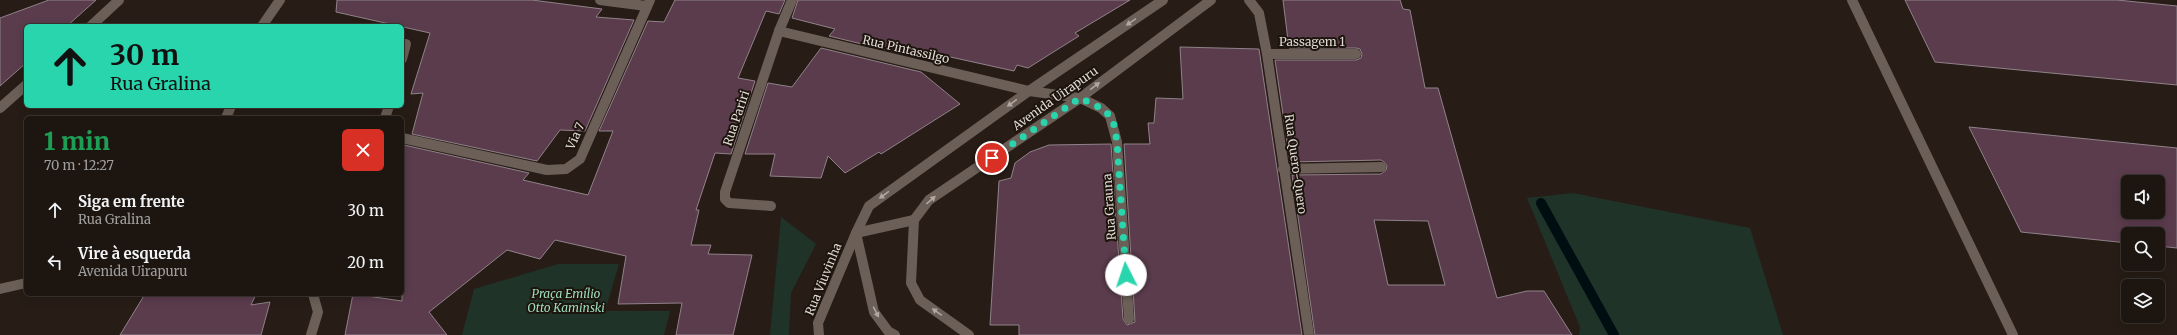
<!DOCTYPE html>
<html lang="pt">
<meta charset="utf-8">
<style>
body{margin:0;font-family:Merriweather,serif;background:#2a231e;color:#f1f3f6;height:100vh;display:flex;flex-direction:column;font-size:15px;white-space:nowrap}
*{box-sizing:border-box;margin:0}
p{font-size:13px;color:#a09f9f}
.icon{flex:none;width:22px;height:22px;fill:none;stroke:currentColor;stroke-width:2;stroke-linecap:round;stroke-linejoin:round}
.map{position:relative;flex:1;overflow:hidden}
.sheet{position:absolute;left:24px;top:116px;width:380px;height:180px;display:flex;flex-direction:column;background:#1d1610;border-radius:6px;box-shadow:0 2px 10px #0003,0 0 0 1px #3b3530}
.sheet>*{flex:none}
.guide{position:absolute;left:24px;top:24px;width:380px;height:84px;border-radius:6px;box-shadow:0 2px 10px #0003,0 0 0 1px #3b3530;background:#28d5ad;color:#111;overflow:hidden}
.tools{position:absolute;left:2121px;top:175px;display:grid;gap:8px}
.tools a{display:grid;place-items:center;width:44px;height:44px;border-radius:6px;background:#1d1610;box-shadow:0 2px 10px #0003,0 0 0 1px #3b3530;font-size:20px}
.pin{position:absolute;display:grid;place-items:center;width:34px;height:34px;color:#fff;margin:-17px;border:2px solid #fff;border-radius:50%;box-shadow:0 1px 4px #0007}
.me{position:absolute;width:44px;margin:-22px;rotate:356deg;stroke-linejoin:round;filter:drop-shadow(0 0 3px #0008)}
.turn{display:flex;align-items:center;gap:14px;height:84px;padding:0 20px;font-size:18px}
.turn .icon{width:52px;height:52px;stroke-width:2.5}
.turn b{display:block;font-size:28px;line-height:34px}
.round{display:grid;place-items:center;flex:none;width:42px;height:42px;border-radius:6px;background:#2a231e}
.summary{display:flex;align-items:center;justify-content:space-between;height:68px;padding:0 20px}
h1{font-size:24px;font-weight:800;line-height:30px;color:#1e9e55}
ul{padding:0;list-style:none}
li{display:flex;align-items:center;gap:12px;height:52px;padding:0 20px}
li div{flex:1}
li b{display:block;font-size:15px}
li em{font-style:normal}
.map>svg:first-child{display:block}
</style>
<div class="map">
<svg width="2177" height="335" viewBox="0 0 2177 335">
<rect width="100%" height="100%" fill="#271d16"/>
<g fill="#1f3329">
<polygon points="1573,193 1750,228 1783,335 1579,335 1580,327 1527,198"/>
<polygon points="781,217 816,244 791,293 789,335 770,335"/>
<polygon points="558,264 619,264 605,311 670,311 664,335 462,335 474,289"/>
</g>
<g fill="none" stroke-linecap="round" stroke-linejoin="round">
<polyline stroke="#000d11" stroke-width="10" points="1541,203 1614,335"/>
</g>
<g fill="#5b3c4d" stroke="#908289" fill-rule="evenodd">
<polygon points="49,0 96,0 67,26 26,26 26,63 0,86 0,18"/>
<polygon points="337,0 532,0 602,9 596,17 634,20 585,131 560,130 537,161 412,134 423,93 411,94 430,33 336,12"/>
<polygon points="675,0 785,0 779,14 766,11 738,78 755,81 731,154 715,153 696,210 699,210 691,245 711,245 708,254 752,255 733,335 676,335 682,303 618,304 626,256 555,240 540,259 507,250 429,312 447,335 345,335 353,294 402,301 402,147 404,145 529,173 523,180 588,195 613,131 599,131 648,21 664,22"/>
<polygon points="798,0 1130,0 1075,33 1079,36 1055,51 1028,68 1017,65 1014,71 887,43 899,53 829,36 835,29 792,18"/>
<path d="M1283 0H1400L1403 9 1410 10 1425 88H1438L1497 298 1527 291H1544L1572 335H1315L1292 175 1381 174 1386 170 1387 166 1384 162 1381 160 1290 162 1275 60H1356L1361 58 1362 54 1360 49 1356 48H1289ZM1374 220 1428 221 1445 285H1388Z"/>
<polygon points="1905,0 2117,0 2177,6 2177,85 1935,62"/>
<polygon points="1180,47 1259,49 1302,335 1019,335 1019,325 990,325 999,181 1011,178 1015,163 1030,152 1049,145 1111,144 1123,319 1127,325 1135,322 1124,144 1150,144 1148,123 1154,123 1156,98 1183,99"/>
<polygon points="821,48 921,72 960,104 881,154 879,152 845,173 828,156 821,178 770,176 775,154 745,154 768,83 792,87"/>
<path d="M1969 127 2177 148V248L2158 246V234H2128V243L2021 232ZM2128 182H2158V212H2128Z"/>
<polygon points="145,294 256,294 251,305 270,302 261,335 120,335"/>
</g>
<g fill="none" stroke-linecap="round" stroke-linejoin="round">
<g stroke="#6b5f57" stroke-width="10">
<polyline points="1267,54 1356,54"/>
<polyline points="1283,169 1381,167"/>
</g>
<g stroke="#6b5f57" stroke-width="10">
<polyline points="600,0 646,6"/>
<polyline points="1249,0 1259,13 1267,54 1309,335"/>
<polyline points="1852,0 2013,335"/>
<polyline points="91,26 119,0"/>
<polyline points="779,31 1029,91 1080,98 1101,108 1110,116 1117,142 1129,319"/>
<polyline points="402,59 406,44"/>
<polyline points="0,108 26,85"/>
<polyline points="385,118 389,106"/>
<polyline points="402,138 547,170 566,169 580,159 650,0"/>
<polyline points="771,206 729,203 725,199 725,192 779,31 792,0"/>
<polyline points="0,289 26,283"/>
<polyline points="819,335 818,323 856,233 914,220"/>
<polyline points="895,335 888,331 874,312 856,233 869,206 1029,91 1163,0"/>
<polyline points="969,335 920,300 911,283 914,220 929,200 1080,98 1211,0"/>
</g>
<g stroke="#6b5f57" stroke-width="10">
<polyline points="262,26 280,0"/>
<polyline points="226,118 231,106"/>
<polyline points="311,335 318,312 313,294"/>
</g>
</g>
<defs><path id="oneway-solid" d="M-6-.8H1V-3.2L6.5 0L1 3.2V.8H-6Z"/></defs>
<g fill="#b1a8a2">
<use href="#oneway-solid" transform="translate(1131 22) rotate(146)"/>
<use href="#oneway-solid" transform="translate(1095 86) rotate(-37)"/>
<use href="#oneway-solid" transform="translate(1012 103) rotate(144)"/>
<use href="#oneway-solid" transform="translate(884 195) rotate(144)"/>
<use href="#oneway-solid" transform="translate(931 200) rotate(-41)"/>
<use href="#oneway-solid" transform="translate(876 312) rotate(63)"/>
<use href="#oneway-solid" transform="translate(937 312) rotate(-145)"/>
</g>
<g fill="none" stroke-linecap="round" stroke-linejoin="round">
<polyline stroke="#28d5ad" stroke-width="7" stroke-dasharray="0 12.6" points="992,158 1080,98 1101,108 1110,116 1114,125 1117,142 1126,275"/>
</g>
<g text-anchor="middle" dominant-baseline="central" stroke-width="4" stroke-linejoin="round" paint-order="stroke">
<g font-size="12" fill="#dfd9d4" stroke="#1d140d">
<text x="1312" y="41">Passagem 1</text>
<text transform="translate(906 49) rotate(13)">Rua Pintassilgo</text>
<text transform="translate(1055 98) rotate(-35)">Avenida Uirapuru</text>
<text transform="translate(736 118) rotate(-71)">Rua Pariri</text>
<text transform="translate(575 136) rotate(-66)">Via 7</text>
<text transform="translate(1296 164) rotate(82)">Rua Quero-Quero</text>
<text transform="translate(1109 207) rotate(-94)">Rua Grauna</text>
<text transform="translate(823 279) rotate(-68)">Rua Viuvinha</text>
</g>
<g font-size="12" font-style="italic" fill="#9cddbb" stroke="#1d140d">
<text x="566" y="293">Praça Emílio<tspan x="566" dy="14">Otto Kaminski</tspan></text>
</g>
</g>
</svg>
<div class="tools">
<a><svg class="icon" aria-label="sound" viewBox="0 0 24 24"><path d="M4 9h4l5-4v14l-5-4H4zM17 9q2 3 0 6"/></svg></a>
<a><svg class="icon" aria-label="search" viewBox="0 0 24 24"><circle cx="10" cy="10" r="6"/><path d="M15 15l6 6"/></svg></a>
<a><svg class="icon" aria-label="layers" viewBox="0 0 24 24"><path d="M12 4l9 5-9 5-9-5zM3 14l9 5 9-5"/></svg></a>
</div>
<div class="pin" style="left:992px;top:158px;background:#d93025"><svg class="icon" aria-label="arrive" viewBox="0 0 24 24"><path d="M6 21V4h12l-3 4 3 4H6"/></svg></div>
<svg class="me" style="left:1126px;top:275px" viewBox="-20 -20 40 40"><circle r="19" fill="#fff"/><path d="M0-13L10 11 0 6-10 11z" fill="#28d5ad"/></svg>
<div class="guide">
<div class="turn"><svg class="icon" aria-label="ahead" viewBox="0 0 24 24"><path d="M12 20V5M6 11l6-6 6 6"/></svg><div><b>30 m</b>Rua Gralina</div></div>
</div>
<section class="sheet">
<div class="summary"><div><h1>1 min</h1><p>70 m · 12:27</p></div><a class="round" style="background:#d93025;color:#fff"><svg class="icon" aria-label="close" viewBox="0 0 24 24"><path d="M6 6l12 12M18 6L6 18"/></svg></a></div>
<ul>
<li><svg class="icon" aria-label="ahead" viewBox="0 0 24 24"><path d="M12 20V5M6 11l6-6 6 6"/></svg><div><b>Siga em frente</b><p>Rua Gralina</p></div><em>30 m</em></li>
<li><svg class="icon" aria-label="left" viewBox="0 0 24 24"><path d="M17 20v-9H6M10 6l-5 5 5 5"/></svg><div><b>Vire à esquerda</b><p>Avenida Uirapuru</p></div><em>20 m</em></li>
</ul>
</section>
</div>
